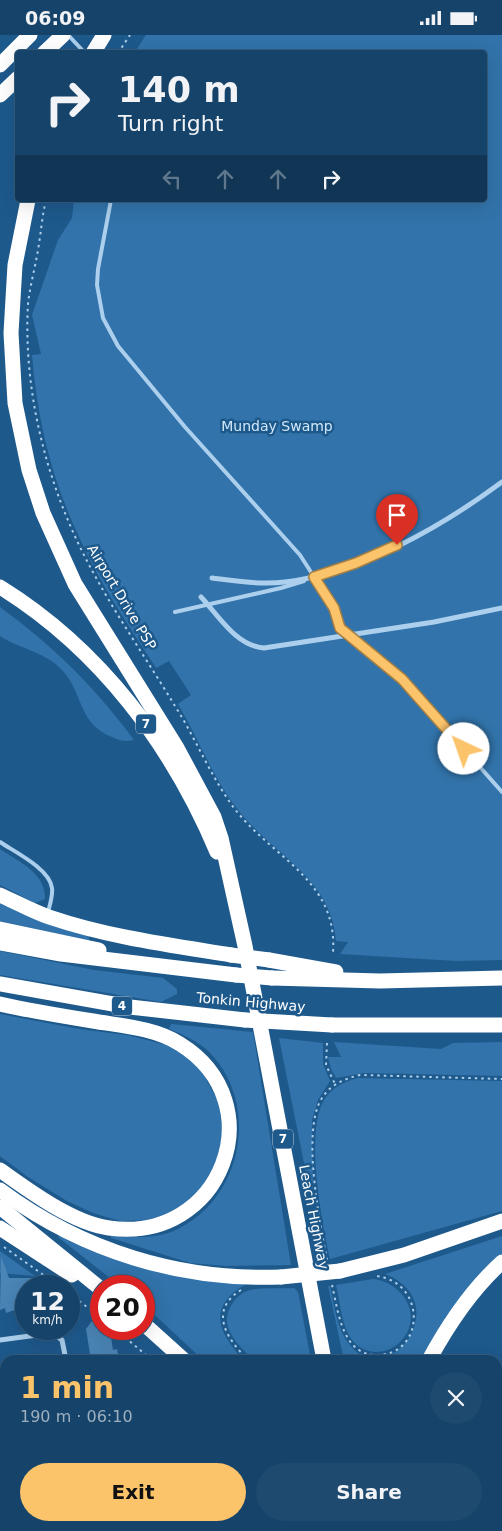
<!DOCTYPE html>
<meta charset="utf-8">
<style>
body{margin:0;font-family:"DejaVu Sans",sans-serif;background:#1f4a6f;color:#f1f3f6;height:100vh;display:flex;flex-direction:column;font-size:19px;white-space:nowrap}
*{box-sizing:border-box;margin:0}
p{font-size:16px;color:#9eb0c0}
.icon{flex:none;width:28px;height:28px;fill:none;stroke:currentColor;stroke-width:2;stroke-linecap:round;stroke-linejoin:round}
.map{position:relative;flex:1;overflow:hidden}
.side{position:absolute;left:0px;top:1320px;width:502px;height:176px;display:flex;flex-direction:column;background:#164369;border-radius:15px 15px 0 0;box-shadow:0 5px 20px #0002,0 0 0 1px #355c7d}
.side>*{flex:none}
.top-card{position:absolute;left:15px;top:15px;width:472px;height:152px;border-radius:5px;box-shadow:0 5px 20px #0002,0 0 0 1px #355c7d;background:#164369;color:#f1f3f6;overflow:hidden}
.speed{position:absolute;left:15px;top:1240px;display:flex;gap:10px;font-size:25px;font-weight:700;text-align:center}
.speed>*{display:grid;place-content:center;width:65px;height:65px;border-radius:50%;background:#164369;box-shadow:0 5px 20px #0002,0 0 0 1px #355c7d;line-height:1}
.speed small{font-size:12px;font-weight:400}
.speed .limit{border:8px solid #d22;background:#fff;color:#111}
.pin{position:absolute;display:grid;place-items:center;width:42px;height:42px;color:#fff;margin:-51px -21px;border-radius:50% 50% 50% 0;rotate:-45deg;box-shadow:0 0 5px #0007}
.pin .icon{rotate:45deg}
.me{position:absolute;width:55px;margin:-28px;rotate:318deg;stroke-linejoin:round;filter:drop-shadow(0 0 4px #0008)}
.turn{display:flex;align-items:center;gap:18px;height:105px;padding:0 20px;font-size:22px}
.turn .icon{width:65px;height:65px;stroke-width:2.5}
.turn b{display:block;font-size:35px;line-height:42px}
.lanes{display:flex;align-items:center;height:48px;padding:0 20px;background:#0003;justify-content:center;gap:25px;direction:ltr}
.lanes .off{opacity:.35}
.round{display:grid;place-items:center;flex:none;width:52px;height:52px;border-radius:26px;background:#1f4a6f}
.headline{display:flex;align-items:center;justify-content:space-between;height:85px;padding:0 20px}
h1{font-size:30px;font-weight:700;line-height:38px;color:#fbc36a}
.action{display:flex;gap:10px;margin-top:auto;padding:10px 20px}
.action a{flex:1;height:58px;border-radius:30px;background:#fbc36a;color:#111;font-size:20px;font-weight:700;line-height:58px;text-align:center}
.action a+a{background:#1f4a6f;color:#f1f3f6}
.status{display:flex;justify-content:space-between;align-items:center;height:35px;padding:0 25px;background:#164369;direction:ltr}
.status svg{height:14px;fill:currentColor}
.map>svg:first-child{display:block}
</style>
<div class="status"><b>06:09</b><svg viewBox="0 0 49 12"><path d="M0 12V9h3v3zM5 12V6h3v6zM10 12V3h3v9zM15 12V0h3v12zM26 1h20v11H26zM47 4h2v5h-2z"/></svg></div>
<div class="map">
<svg width="502" height="1496" viewBox="0 0 502 1496">
<rect width="100%" height="100%" fill="#1e598c"/>
<g fill="#3173aa">
<path d="M146 0H502V925L456 926 340 919 348 907 336 906C332 843 273 820 238 775 214 745 198 703 178 669L191 660 169 626 156 633C129 591 100 549 80 504 52 446 37 384 32 320L41 319 32 280 58 205 72 183 74 165H485V18L135 17Z"/>
<path d="M0 572C52 610 96 653 134 705 126 707 120 706 112 702 76 688 84 654 58 631 41 616 18 613 0 601Z"/>
<path d="M0 814C19 827 46 838 45 864L35 868 0 850Z"/>
<polygon points="0,866 89,900 89,906 0,886"/>
<polygon points="0,916 94,935 163,943 177,954 177,959 161,967 0,940"/>
<polygon points="0,979 79,994 127,1000 167,1010 181,1016 200,1033 219,1068 223,1103 215,1133 191,1167 160,1185 120,1186 93,1178 67,1166 28,1142 0,1121"/>
<path d="M171 989 253 997 291 1230 226 1231 190 1228 111 1203V1201C131 1202 152 1204 171 1197 243 1168 263 1067 206 1014 195 1005 182 999 169 994Z"/>
<polygon points="279,1003 323,1008 323,1029 330,1046 318,1065 312,1085 313,1162 311,1163"/>
<polygon points="334,1007 441,1014 453,1008 502,1007 502,1041 364,1038 336,1043 331,1034 328,1022 341,1022"/>
<path d="M358 1043 502 1046V1176L330 1224C322 1187 306 1103 322 1069 329 1054 342 1047 358 1043Z"/>
<path d="M60 1200 246 1249C206 1272 218 1298 244 1325H203L144 1270V1251H120L58 1202Z"/>
<path d="M502 1201V1219L487 1233 423 1325H344L328 1251H330C334 1269 337 1294 349 1309 388 1359 457 1267 385 1239Z"/>
<polygon points="0,1216 35,1241 0,1238"/>
<path d="M373 1244C402 1247 424 1280 402 1305 387 1322 362 1321 350 1302 341 1287 340 1266 336 1250Z"/>
<path d="M294 1253 298 1257 311 1325H253C239 1310 217 1292 232 1269 236 1262 243 1257 250 1255 264 1252 280 1254 294 1253Z"/>
</g>
<g fill="#4a85b6">
<polygon points="1,1221 9,1243 33,1243 34,1251 26,1251 26,1271 6,1278 5,1273 0,1275"/>
<polygon points="92,1286 111,1302 113,1315 117,1314 119,1325 91,1325 86,1294"/>
</g>
<g fill="none" stroke-linecap="round" stroke-linejoin="round">
<g stroke="#abcfec" stroke-width="2" stroke-dasharray="2.5 4" stroke-linecap="butt">
<polyline points="118,18 130,0"/>
<path d="M46 165C42 181 41 198 38 215 35 233 30 251 28 269 23 357 47 449 87 526 113 576 146 623 175 671 196 704 211 742 234 773 272 823 338 845 333 917"/>
<polyline points="327,1008 326,1030 335,1049"/>
<polyline points="4,1212 59,1251"/>
<path d="M327 1225C320 1188 301 1095 322 1063 331 1049 344 1044 360 1040L502 1044"/>
<path d="M332 1250C336 1267 339 1290 349 1305 354 1313 364 1320 375 1320 425 1322 428 1247 376 1241"/>
<path d="M241 1255C207 1276 228 1305 248 1325"/>
<polyline points="69,1258 101,1283"/>
<polyline points="115,1294 152,1325"/>
<polyline points="284,1491 286,1496"/>
<polyline points="221,1496 224,1491"/>
</g>
<g stroke="#abcfec" stroke-width="4">
<polyline points="68,0 85,18"/>
<polyline points="111,165 98,234 97,250 103,283 118,311 185,392 300,520 334,573 340,593 402,644 502,757"/>
<polyline points="175,577 281,553 304,546"/>
<path d="M0 807C15 817 50 834 52 853 53 861 50 869 48 877"/>
</g>
<g stroke="#abcfec" stroke-width="5">
<path d="M212 543C236 546 261 550 285 547 361 538 441 492 502 447"/>
<path d="M201 562C219 581 236 611 264 613L434 587 502 573"/>
<polyline points="0,1305 52,1298 62,1305 66,1325"/>
<polyline points="95,1491 96,1496"/>
</g>
<g stroke="#fff" stroke-width="15">
<polyline points="44,18 63,0"/>
<polyline points="93,18 104,0"/>
<polyline points="0,30 30,0"/>
<polyline points="0,60 18,43"/>
<polyline points="28,165 15,230 11,298 15,368 29,435 43,478 75,549 177,713 214,782 221,803 245,911 324,1325"/>
<path d="M0 552C100 614 172 710 217 817"/>
<path d="M0 860C16 867 32 876 49 882 108 902 169 910 231 920"/>
<polyline points="0,894 99,915"/>
<polyline points="0,908 61,919 236,940"/>
<polyline points="269,925 336,937"/>
<polyline points="272,943 380,946 502,943"/>
<polyline points="0,949 130,972 245,985"/>
<path d="M0 969C31 976 62 981 93 986 122 991 155 993 180 1009 275 1068 222 1209 109 1193 73 1188 29 1156 0 1135"/>
<polyline points="332,990 502,990"/>
<path d="M0 1155C82 1216 180 1246 281 1242"/>
<polyline points="0,1172 101,1254"/>
<polyline points="0,1193 72,1240"/>
<polyline points="340,1236 404,1220 502,1186"/>
<polyline points="144,1289 184,1325"/>
<path d="M429 1325C449 1288 471 1255 502 1227"/>
<polyline points="307,1491 309,1496"/>
<polyline points="360,1491 361,1496"/>
<polyline points="379,1491 380,1496"/>
<polyline points="402,1491 403,1496"/>
</g>
<g stroke="#fff" stroke-width="15">
<polyline points="231,920 269,925"/>
<polyline points="236,940 272,943"/>
<polyline points="245,985 332,990"/>
<polyline points="281,1242 340,1236"/>
</g>
</g>
<g fill="none" stroke-linecap="round" stroke-linejoin="round">
<defs>
<polyline id="route" points="397,510 356,528 314,542 334,573 340,593 402,644 464,714"/>
</defs>
<use href="#route" stroke="#a37f45" stroke-width="12"/>
<use href="#route" stroke="#fbc36a" stroke-width="9"/>
</g>
<g text-anchor="middle" dominant-baseline="central" stroke-width="5" stroke-linejoin="round" paint-order="stroke">
<g fill="#1e598c" stroke="#bccddc" stroke-width="1">
<rect x="136" y="679.5" width="20" height="19" rx="4"/>
<rect x="112" y="961.5" width="20" height="19" rx="4"/>
<rect x="273" y="1094.5" width="20" height="19" rx="4"/>
</g>
<g font-size="12" font-weight="bold" fill="#fff">
<text x="146" y="689">7</text>
<text x="122" y="971">4</text>
<text x="283" y="1104">7</text>
</g>
<g font-size="14" fill="#d0e7f9" stroke="#1e598c">
<text x="277" y="391">Munday Swamp</text>
</g>
<g font-size="14" fill="#fff" stroke="#1e598c">
<text transform="translate(122 562) rotate(59)">Airport Drive PSP</text>
<text transform="translate(251 967) rotate(5)">Tonkin Highway</text>
<text transform="translate(314 1182) rotate(79)">Leach Highway</text>
</g>
</g>
</svg>
<div class="speed"><div>12<small>km/h</small></div><div class="limit">20</div></div>
<div class="pin" style="left:397px;top:510px;background:#d93025"><svg class="icon" aria-label="arrive" viewBox="0 0 24 24"><path d="M6 21V4h12l-3 4 3 4H6"/></svg></div>
<svg class="me" style="left:464px;top:714px" viewBox="-20 -20 40 40"><circle r="19" fill="#fff"/><path d="M0-13L10 11 0 6-10 11z" fill="#fbc36a"/></svg>
<div class="top-card">
<div class="turn"><svg class="icon" aria-label="right" viewBox="0 0 24 24"><path d="M7 20v-9h11M14 6l5 5-5 5"/></svg><div><b>140 m</b>Turn right</div></div>
<div class="lanes"><svg class="icon off" aria-label="left" viewBox="0 0 24 24"><path d="M17 20v-9H6M10 6l-5 5 5 5"/></svg><svg class="icon off" aria-label="ahead" viewBox="0 0 24 24"><path d="M12 20V5M6 11l6-6 6 6"/></svg><svg class="icon off" aria-label="ahead" viewBox="0 0 24 24"><path d="M12 20V5M6 11l6-6 6 6"/></svg><svg class="icon" aria-label="right" viewBox="0 0 24 24"><path d="M7 20v-9h11M14 6l5 5-5 5"/></svg></div>
</div>
<section class="side">
<div class="headline"><div><h1>1 min</h1><p>190 m · 06:10</p></div><a class="round"><svg class="icon" aria-label="close" viewBox="0 0 24 24"><path d="M6 6l12 12M18 6L6 18"/></svg></a></div>
<div class="action"><a>Exit</a><a>Share</a></div>
</section>
</div>
